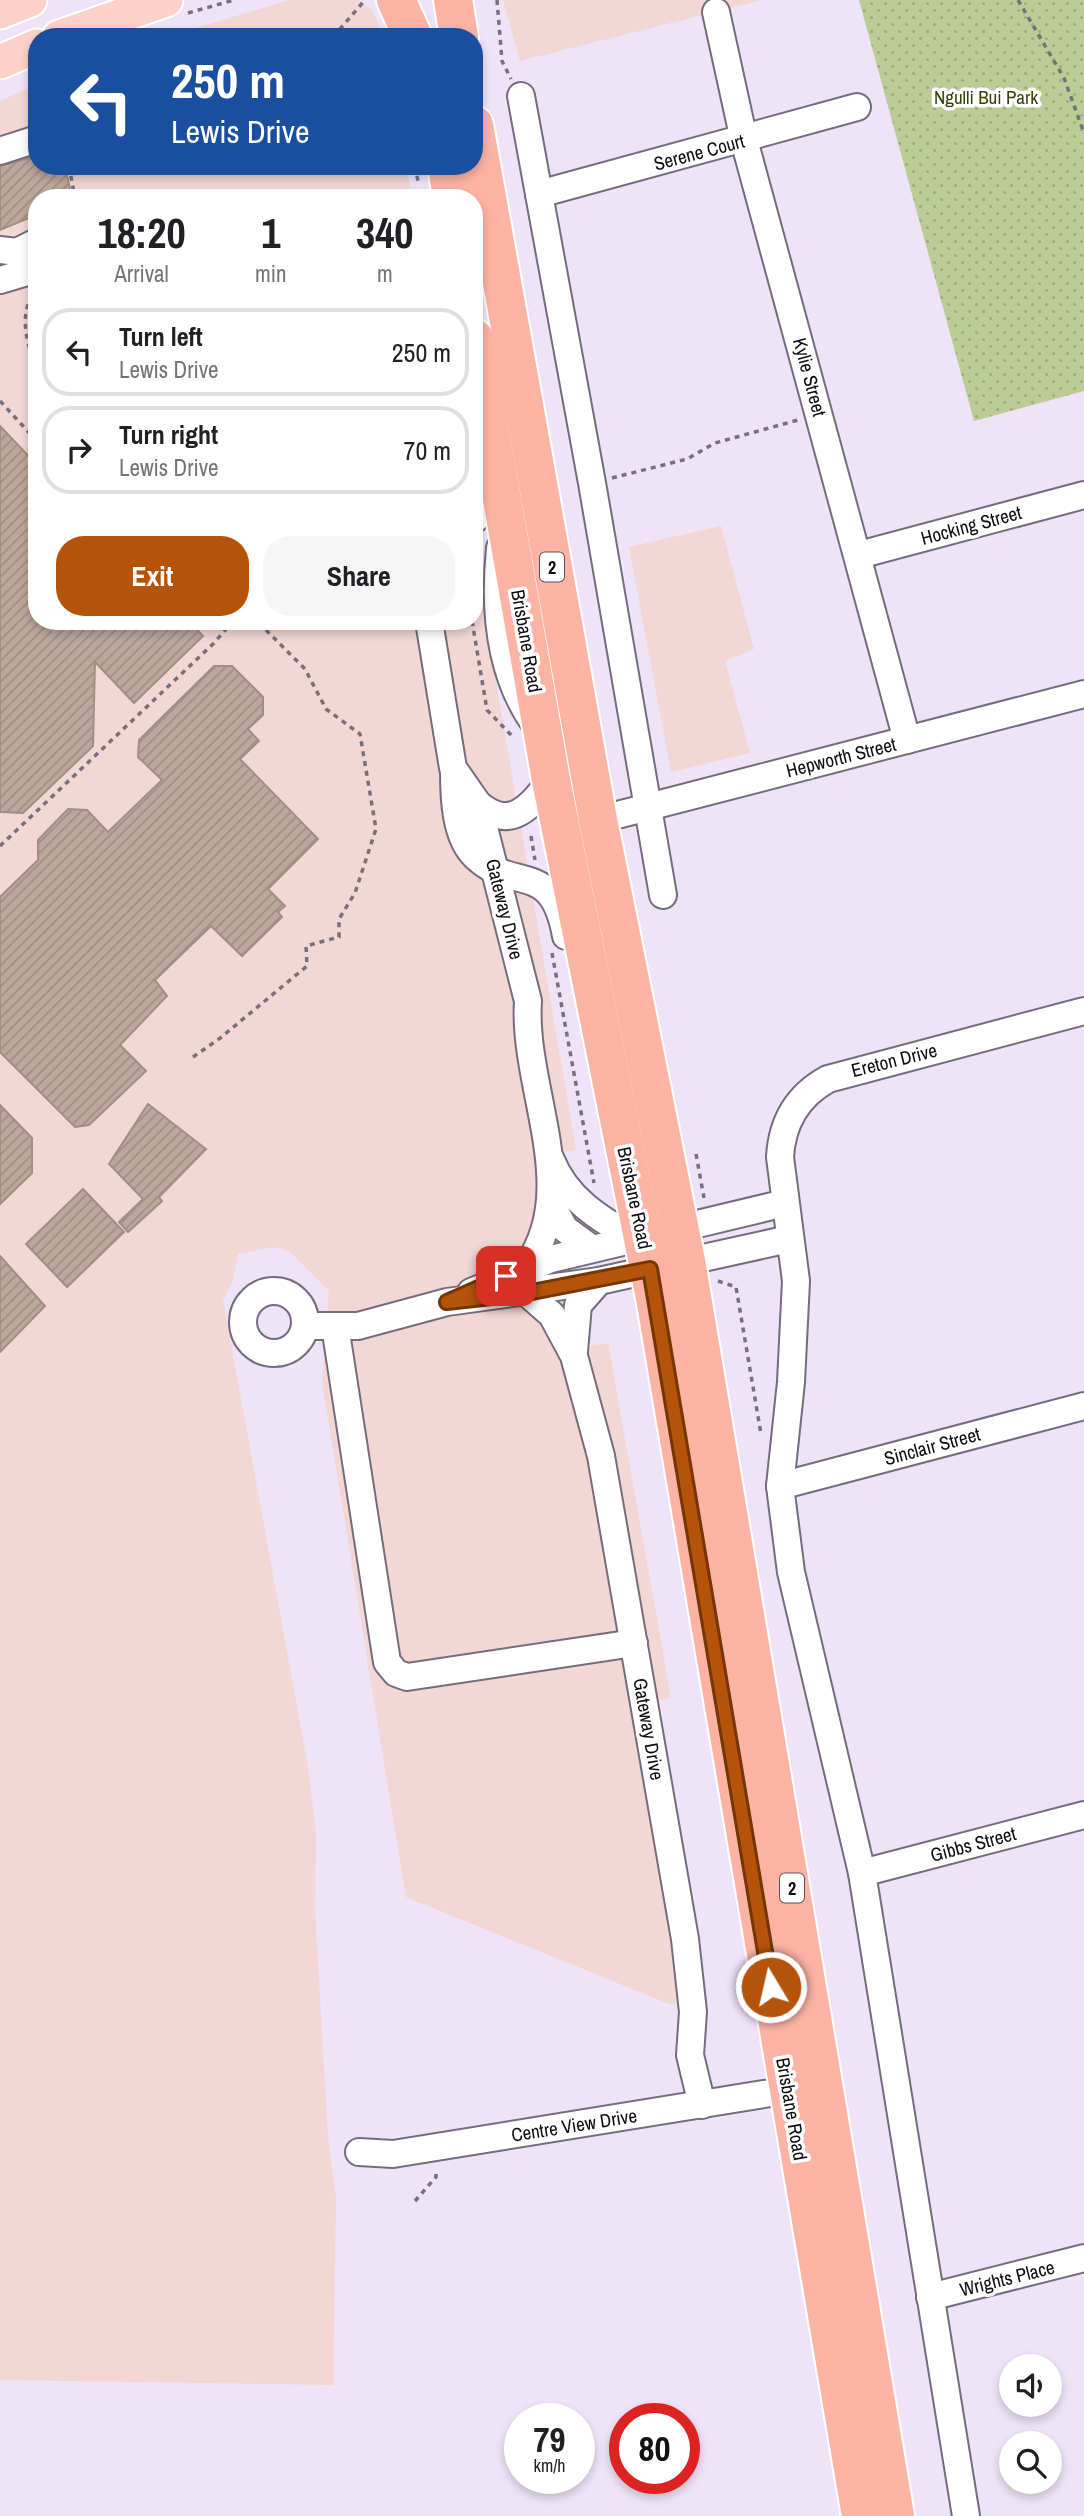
<!DOCTYPE html>
<style>
body{margin:0;font-family:"Archivo Narrow",sans-serif;background:#f6f6f6;color:#202124;height:100vh;display:flex;flex-direction:column;font-size:26px;white-space:nowrap}
*{box-sizing:border-box;margin:0}
p{font-size:23px;color:#757577}
.icon{flex:none;width:38px;height:38px;fill:none;stroke:currentColor;stroke-width:2;stroke-linecap:round;stroke-linejoin:round}
.map{position:relative;flex:1;overflow:hidden}
.sheet{position:absolute;left:28px;top:189px;width:455px;height:441px;display:flex;flex-direction:column;background:#fff;border-radius:28px;box-shadow:0 4px 10px #0003}
.sheet>*{flex:none}
.hud{position:absolute;left:28px;top:28px;width:455px;height:147px;border-radius:28px;box-shadow:0 4px 10px #0003;background:#1a4fa0;color:#fff;overflow:hidden}
.buttons{position:absolute;left:999px;top:2354px;display:grid;gap:14px}
.buttons a{display:grid;place-items:center;width:63px;height:63px;border-radius:50%;background:#fff;box-shadow:0 4px 10px #0003;font-size:35px}
.speed{position:absolute;left:504px;top:2403px;display:flex;gap:14px;font-size:35px;font-weight:700;text-align:center}
.speed>*{display:grid;place-content:center;width:91px;height:91px;border-radius:50%;background:#fff;box-shadow:0 4px 10px #0003;line-height:1}
.speed small{font-size:18px;font-weight:400}
.speed .limit{border:10px solid #d22;background:#fff;color:#111}
.pin{position:absolute;display:grid;place-items:center;width:60px;height:60px;color:#fff;margin:-30px;border-radius:14px;box-shadow:0 4px 10px #0006}
.me{position:absolute;width:77px;margin:-38px;rotate:351deg;stroke-linejoin:round;filter:drop-shadow(0 0 5px #0008)}
.turn{display:flex;align-items:center;gap:24px;height:147px;padding:0 28px;font-size:32px}
.turn .icon{width:91px;height:91px;stroke-width:2.5}
.turn b{display:block;font-size:49px;line-height:60px}
.eta{display:flex;justify-content:space-evenly;align-items:center;height:119px;text-align:center}
.eta b{font-size:42px;font-weight:800;line-height:49px}
.cta{display:flex;gap:14px;margin-top:auto;padding:14px 28px}
.cta a{flex:1;height:80px;border-radius:28px;background:#b45309;color:#fff;font-size:28px;font-weight:800;line-height:80px;text-align:center}
.cta a+a{background:#f6f6f6;color:#202124}
ul{padding:0;list-style:none}
li{display:flex;align-items:center;gap:21px;height:88px;margin:0 14px 10px;padding:0 14px;border:4px solid #e0e0e0;border-radius:28px}
li div{flex:1}
li b{display:block;font-size:26px}
li em{font-style:normal}
.map>svg:first-child{display:block}
</style>
<div class="map">
<svg width="1084" height="2516" viewBox="0 0 1084 2516">
<defs>
<pattern id="park-dots" width="8" height="8" patternUnits="userSpaceOnUse" patternTransform="scale(1.75)"><rect width="8" height="8" fill="#bbcc94"/><path d="M2 2h.1M6 6h.1" fill="none" stroke="#a0ae7f" stroke-width="1.8" stroke-linecap="round"/></pattern>
<pattern id="building-hatch" width="6" height="6" patternUnits="userSpaceOnUse" patternTransform="scale(1.75)"><rect width="6" height="6" fill="#bca79c"/><path d="M-1 1l2-2M0 6l6-6M5 7l2-2" fill="none" stroke="#a08e85"/></pattern>
</defs>
<rect width="100%" height="100%" fill="#eee3f7"/>
<g fill="#f2d7d5">
<polygon points="290,0 357,0 372,10 384,37 164,37"/>
<polygon points="503,0 762,0 520,61"/>
<polygon points="37,84 37,166 406,166 412,198 37,198 37,621 474,621 474,553 576,1150 559,1153 586,1347 608,1343 671,1698 656,1701 707,1999 669,2004 406,1897 322,1382 329,1291 290,1252 274,1247 238,1254 233,1281 223,1300 308,1767 316,1834 315,1912 328,2137 336,2198 333,2385 0,2380 0,101"/>
<polygon points="721,526 754,649 725,661 750,753 671,772 629,547"/>
</g>
<polygon fill="url(#park-dots)" points="859,0 1084,0 1084,391 974,421"/>
<g fill="url(#building-hatch)" stroke="#a38e84" stroke-width="2">
<polygon points="37,156 37,166 65,166 72,198 37,198 37,207 32,208 34,216 0,230 0,166"/>
<polygon points="0,426 37,465 37,621 189,621 203,636 134,703 95,662 93,746 23,813 0,812"/>
<polygon points="214,666 232,666 263,697 263,715 248,729 259,741 240,759 318,839 268,889 285,906 278,912 282,917 242,956 211,926 155,980 167,996 120,1045 146,1071 89,1125 75,1127 0,1052 0,897 38,860 38,840 68,809 87,810 108,832 162,780 138,757 139,740"/>
<polygon points="148,1104 206,1149 159,1197 162,1201 128,1232 119,1222 143,1199 109,1164"/>
<polygon points="0,1105 32,1138 32,1173 0,1204"/>
<polygon points="83,1189 124,1232 67,1287 26,1244"/>
<polygon points="0,1256 45,1306 0,1352"/>
</g>
<g fill="none" stroke-linecap="round" stroke-linejoin="round">
<defs>
<g id="minor">
<polyline points="716,12 744,140 907,740"/>
<polyline points="521,96 592,483 663,895"/>
<polyline points="0,151 37,139"/>
<polyline points="539,194 857,107"/>
<polyline points="0,250 17,252 37,242"/>
<polyline points="0,280 37,269"/>
<polyline points="474,520 509,483"/>
<path d="M500 548C494 607 499 673 534 723"/>
<polyline points="859,555 1084,495"/>
<path d="M429 621 453 768 478 804 528 1001C522 1088 583 1189 526 1267"/>
<path d="M454 772C454 797 455 837 475 856 514 894 552 858 566 936"/>
<path d="M478 804C511 832 531 806 551 780"/>
<polyline points="598,820 1084,694"/>
<path d="M551 1160C566 1198 599 1219 634 1238"/>
<polyline points="551,1204 565,1229 591,1248"/>
<circle cx="274" cy="1322" r="31"/>
<polyline points="471,1292 551,1259 785,1203"/>
<polyline points="527,1293 552,1315 574,1356 601,1456 685,1939 693,2012 690,2055 702,2105"/>
<polyline points="305,1326 358,1326 447,1302 599,1281 789,1239"/>
<polyline points="335,1326 387,1662 396,1673 407,1677 634,1643"/>
<polyline points="574,1351 578,1305 599,1281"/>
<polyline points="780,1486 1084,1406"/>
<polyline points="862,1873 1084,1815"/>
<polyline points="359,2152 393,2154 789,2090"/>
<polyline points="930,2297 1084,2258"/>
<path d="M966 2516 862 1873 791 1572 780 1486 791 1382 796 1281 780 1157C782 1123 797 1096 828 1079L1084 1011"/>
</g>
<g id="major">
<polyline points="0,12 30,0"/>
<polyline points="59,37 166,0"/>
<polyline points="0,62 37,46"/>
</g>
<g id="highway">
<polyline points="396,0 413,37"/>
<polyline points="453,0 459,37"/>
<polyline points="474,125 598,820 686,1261 895,2516"/>
<polyline points="447,166 452,198"/>
<polyline points="474,338 551,780 656,1303 861,2516"/>
</g>
</defs>
<use href="#minor" stroke="#766c7e" stroke-width="30"/>
<use href="#major" stroke="#fff" stroke-width="37"/>
<use href="#highway" stroke="#fff" stroke-width="42"/>
<g stroke="#77707d" stroke-width="3.5" stroke-dasharray="5 5" stroke-linecap="butt">
<polyline points="497,0 502,61 511,79"/>
<polyline points="1018,0 1064,78 1084,133"/>
<polyline points="188,13 234,0"/>
<polyline points="333,37 365,0"/>
<polyline points="69,166 75,198"/>
<polyline points="415,166 418,181"/>
<path d="M32 295C18 321 29 346 37 373"/>
<polyline points="0,401 34,438 37,436"/>
<polyline points="612,478 687,459 715,443 798,420"/>
<polyline points="472,621 487,710 513,737"/>
<polyline points="531,836 535,860"/>
<polyline points="0,846 214,643 233,621"/>
<polyline points="552,953 594,1183"/>
<polyline points="193,1057 219,1039 307,966 306,946 339,937 339,919 355,893 376,829 360,734 326,709 305,669 257,621"/>
<polyline points="696,1154 704,1198"/>
<polyline points="718,1281 736,1287 761,1434"/>
<polyline points="415,2201 436,2177 436,2172"/>
</g>
<use href="#minor" stroke="#fff" stroke-width="26"/>
<use href="#major" stroke="#fdd1c8" stroke-width="33"/>
<use href="#highway" stroke="#fbb3a4" stroke-width="38"/>
</g>
<g fill="none" stroke-linecap="round" stroke-linejoin="round">
<defs>
<polyline id="route" points="506,1276 447,1302 527,1293 650,1269 771,1987"/>
</defs>
<use href="#route" stroke="#753606" stroke-width="18"/>
<use href="#route" stroke="#b45309" stroke-width="12"/>
</g>
<g text-anchor="middle" dominant-baseline="central" stroke-width="7" stroke-linejoin="round" paint-order="stroke">
<g fill="#fff" stroke="#565458" stroke-width="2">
<rect x="540" y="552.5" width="24" height="29" rx="5"/>
<rect x="780" y="1873.5" width="24" height="29" rx="5"/>
</g>
<g font-size="18" font-weight="bold" fill="#0e0b11">
<text x="552" y="567">2</text>
<text x="792" y="1888">2</text>
</g>
<g font-size="19" fill="#354303" stroke="#fff">
<text x="986" y="97">Ngulli Bui Park</text>
</g>
<g font-size="19" fill="#0e0b11" stroke="#fff">
<text transform="translate(699 152) rotate(-15)">Serene Court</text>
<text transform="translate(810 377) rotate(75)">Kylie Street</text>
<text transform="translate(971 525) rotate(-15)">Hocking Street</text>
<text transform="translate(527 641) rotate(80)">Brisbane Road</text>
<text transform="translate(841 757) rotate(-14)">Hepworth Street</text>
<text transform="translate(505 909) rotate(76)">Gateway Drive</text>
<text transform="translate(894 1060) rotate(-14)">Ereton Drive</text>
<text transform="translate(635 1198) rotate(78)">Brisbane Road</text>
<text transform="translate(932 1446) rotate(-15)">Sinclair Street</text>
<text transform="translate(649 1729) rotate(80)">Gateway Drive</text>
<text transform="translate(973 1844) rotate(-15)">Gibbs Street</text>
<text transform="translate(792 2109) rotate(80)">Brisbane Road</text>
<text transform="translate(574 2125) rotate(-9)">Centre View Drive</text>
<text transform="translate(1007 2278) rotate(-14)">Wrights Place</text>
</g>
</g>
</svg>
<div class="buttons">
<a><svg class="icon" aria-label="sound" viewBox="0 0 24 24"><path d="M4 9h4l5-4v14l-5-4H4zM17 9q2 3 0 6"/></svg></a>
<a><svg class="icon" aria-label="search" viewBox="0 0 24 24"><circle cx="10" cy="10" r="6"/><path d="M15 15l6 6"/></svg></a>
</div>
<div class="speed"><div>79<small>km/h</small></div><div class="limit">80</div></div>
<div class="pin" style="left:506px;top:1276px;background:#d93025"><svg class="icon" aria-label="arrive" viewBox="0 0 24 24"><path d="M6 21V4h12l-3 4 3 4H6"/></svg></div>
<svg class="me" style="left:771px;top:1987px" viewBox="-20 -20 40 40"><circle r="17" fill="#b45309" stroke="#fff" stroke-width="3"/><path d="M0-11L8 9 0 5-8 9z" fill="#fff"/></svg>
<div class="hud">
<div class="turn"><svg class="icon" aria-label="left" viewBox="0 0 24 24"><path d="M17 20v-9H6M10 6l-5 5 5 5"/></svg><div><b>250 m</b>Lewis Drive</div></div>
</div>
<section class="sheet">
<div class="eta">
<div><b>18:20</b><p>Arrival</p></div>
<div><b>1</b><p>min</p></div>
<div><b>340</b><p>m</p></div>
</div>
<ul>
<li><svg class="icon" aria-label="left" viewBox="0 0 24 24"><path d="M17 20v-9H6M10 6l-5 5 5 5"/></svg><div><b>Turn left</b><p>Lewis Drive</p></div><em>250 m</em></li>
<li><svg class="icon" aria-label="right" viewBox="0 0 24 24"><path d="M7 20v-9h11M14 6l5 5-5 5"/></svg><div><b>Turn right</b><p>Lewis Drive</p></div><em>70 m</em></li>
</ul>
<div class="cta"><a>Exit</a><a>Share</a></div>
</section>
</div>
